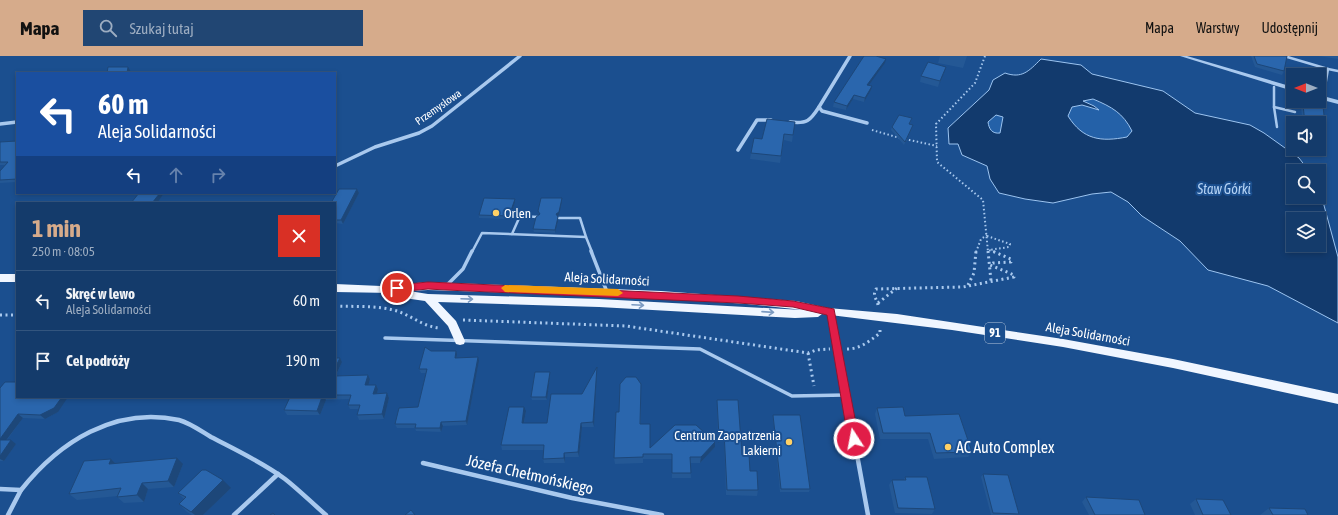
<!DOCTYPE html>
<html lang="pl">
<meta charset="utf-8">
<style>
body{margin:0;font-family:"Asap Condensed",sans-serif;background:#214673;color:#f1f3f6;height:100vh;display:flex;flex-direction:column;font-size:15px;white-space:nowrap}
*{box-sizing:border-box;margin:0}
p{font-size:13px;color:#9dadc1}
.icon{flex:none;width:22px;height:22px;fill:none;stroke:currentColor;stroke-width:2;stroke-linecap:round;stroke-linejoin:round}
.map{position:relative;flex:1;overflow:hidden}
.sheet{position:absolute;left:16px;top:146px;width:320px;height:196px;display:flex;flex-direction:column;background:#143b6b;border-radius:0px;box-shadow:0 2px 6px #0003,0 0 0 1px #33557e}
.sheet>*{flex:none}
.guide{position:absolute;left:16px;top:16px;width:320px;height:122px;border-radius:0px;box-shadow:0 2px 6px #0003,0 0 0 1px #33557e;background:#1a4fa0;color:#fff;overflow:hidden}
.needle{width:26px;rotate:270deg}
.tools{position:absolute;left:1286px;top:12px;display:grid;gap:8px}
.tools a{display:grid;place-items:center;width:40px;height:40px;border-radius:0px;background:#143b6b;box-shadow:0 2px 6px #0003,0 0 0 1px #33557e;font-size:20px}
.pin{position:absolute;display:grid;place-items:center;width:34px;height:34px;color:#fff;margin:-17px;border:2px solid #fff;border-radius:50%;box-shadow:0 1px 4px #0007}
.me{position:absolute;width:44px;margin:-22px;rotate:349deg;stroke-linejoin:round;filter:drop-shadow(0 0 3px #0008)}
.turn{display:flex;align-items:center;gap:14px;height:84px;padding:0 16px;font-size:18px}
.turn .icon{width:52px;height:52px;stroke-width:2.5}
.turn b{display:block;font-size:28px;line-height:34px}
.lanes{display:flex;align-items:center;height:38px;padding:0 16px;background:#0003;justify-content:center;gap:20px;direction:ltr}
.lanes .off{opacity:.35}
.round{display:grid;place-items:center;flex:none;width:42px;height:42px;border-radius:0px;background:#214673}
.summary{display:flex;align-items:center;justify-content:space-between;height:68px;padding:0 16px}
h1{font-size:24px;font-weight:700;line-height:30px;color:#d6ab8b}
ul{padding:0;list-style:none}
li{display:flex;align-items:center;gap:12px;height:60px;padding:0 16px;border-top:1px solid #33557e}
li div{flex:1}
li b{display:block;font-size:15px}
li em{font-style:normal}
header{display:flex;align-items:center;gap:24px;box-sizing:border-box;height:56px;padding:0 20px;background:#d6ab8b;color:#111}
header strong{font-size:19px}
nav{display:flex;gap:22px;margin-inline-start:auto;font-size:14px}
.search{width:280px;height:36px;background:#214673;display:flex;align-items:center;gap:10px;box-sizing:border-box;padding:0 14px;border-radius:0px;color:#9dadc1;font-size:15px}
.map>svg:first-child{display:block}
</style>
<header>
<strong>Mapa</strong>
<div class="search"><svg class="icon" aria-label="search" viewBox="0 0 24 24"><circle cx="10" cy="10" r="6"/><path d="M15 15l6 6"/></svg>Szukaj tutaj</div>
<nav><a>Mapa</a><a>Warstwy</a><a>Udostępnij</a></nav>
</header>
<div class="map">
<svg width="1338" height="459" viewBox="0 0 1338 459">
<rect width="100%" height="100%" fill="#1b4f8f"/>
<g fill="#2461a8">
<path d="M1093 43C1112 52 1122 56 1132 75L1127 81C1101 85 1083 84 1068 60L1072 51 1082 49 1094 50 1082 44Z"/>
<path d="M996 59 1003 60 1000 77C992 78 989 73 988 66Z"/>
</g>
<path fill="#123a6d" stroke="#9cc4f0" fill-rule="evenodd" d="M1041 3 1081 9 1092 18 1163 35 1195 57 1250 69 1264 77 1299 102 1309 115H1293V141H1319V131L1338 201V267L1268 230 1208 214 1180 185 1142 160 1128 146 1111 136 1092 138 1053 147 1025 143 999 137 990 123 987 110 962 99 958 88H949L948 72 989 34 993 24 1005 17C1022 23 1029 15 1041 3ZM1093 43C1112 51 1123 57 1132 75L1127 81C1101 86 1083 84 1068 60L1072 51 1082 49 1099 54 1094 50 1083 45ZM996 59 1003 61 1000 77C992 78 989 73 988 66ZM1293 163H1319V189H1293Z"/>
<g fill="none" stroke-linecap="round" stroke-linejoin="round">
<g stroke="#a9c9ee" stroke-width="2" stroke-dasharray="1.5 2.5" stroke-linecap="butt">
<polyline points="985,0 975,27 936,68 937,106 983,144 988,196"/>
<polyline points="872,74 900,82"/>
<polyline points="905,83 937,90"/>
<polyline points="987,180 1010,188 1009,191 989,194 995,196"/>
<polyline points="976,196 981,183 987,179"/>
</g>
<g stroke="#a9c9ee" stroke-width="3" stroke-dasharray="2 3.5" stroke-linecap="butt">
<polyline points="988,195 991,225"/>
<polyline points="968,229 974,217 976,195"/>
<polyline points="878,247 897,232"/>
<path d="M878 249C877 243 872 240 876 233L963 231 1014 221V219L990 209 993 207 1011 206V203L992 195"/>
<path d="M335 250C355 251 377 249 397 255 412 260 424 271 440 272"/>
<polyline points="0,259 17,259"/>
<polyline points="463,264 626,270 808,297 816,294 830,293"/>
<path d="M847 293C860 293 870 285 880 277V272"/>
<polyline points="808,297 814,330"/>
</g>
<g stroke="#a9c9ee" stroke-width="2.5">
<polyline points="1284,0 1328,13 1323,42"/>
<polyline points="1328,13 1338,15"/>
<polyline points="1274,31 1274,51 1277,71"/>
<polyline points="1274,51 1295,56"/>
<polyline points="559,162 580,162 586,181"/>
<polyline points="512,178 520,160 538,161"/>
<polyline points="472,196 482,177 586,181 592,196"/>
</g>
<g stroke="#a9c9ee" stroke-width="3.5">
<polyline points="591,195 607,236"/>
<polyline points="447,229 463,213 472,195"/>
<polyline points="385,282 700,293 792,340 845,339"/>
</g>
<g stroke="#a9c9ee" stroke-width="3.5">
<polyline points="850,0 819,51 822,55 867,67"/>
<path d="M790 66C807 68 810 65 819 51"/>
<polyline points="0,68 17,66"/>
<polyline points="738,94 757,64 771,64"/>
<polyline points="335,110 375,91 419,77 432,70 520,0"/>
</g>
<g stroke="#a9c9ee" stroke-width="4.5">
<polyline points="831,256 868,459"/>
<polyline points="423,407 572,442 662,459"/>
<path d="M0 433 21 434C59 386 115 350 179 364 190 367 201 375 211 381 236 394 262 406 285 423 299 434 312 447 326 459"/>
<polyline points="8,459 21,434"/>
<polyline points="234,459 278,418"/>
</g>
<g fill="#a9c9ee" fill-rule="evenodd">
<polygon points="1180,0 1187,0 1293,31 1293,35"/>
<polygon points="1319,39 1338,44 1338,48 1319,43"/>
</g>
<g fill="#f0f6ff" fill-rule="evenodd">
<rect x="0" y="218" width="17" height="8"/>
<path d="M428 226 661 235 796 245 828 252 897 258 1063 283 1173 303 1338 338V348L1173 312 1063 291 952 274 822 258 818 261 795 262 599 251 438 246 456 265 465 285 464 288 460 289 456 288 448 270 425 245 397 241 393 240 392 237 335 236V228L381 230ZM428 234 661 242 747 248 803 254 599 243 428 238 409 235Z"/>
</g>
</g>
<g fill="#245895">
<polygon points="940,0 967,0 963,12 938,7"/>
<polygon points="1251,0 1287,0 1284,15 1282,19 1255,11"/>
<polygon points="1318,0 1338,0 1338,3"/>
<polygon points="885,7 868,29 871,34 864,46 853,43 846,54 833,51 834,46"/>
<polygon points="944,17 938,31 920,26 921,20"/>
<polygon points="1310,46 1323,50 1326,79 1324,82 1319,81 1319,67 1303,67 1301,52 1303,49"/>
<polygon points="912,62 910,68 913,69 912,72 904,89 891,74 892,71"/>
<polygon points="795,66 792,86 784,84 780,107 750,103 751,97 762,83"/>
<polygon points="17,85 17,126 0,127 0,115 5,109 0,109 0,86"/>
<polygon points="357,133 359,137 343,168 335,167 335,147"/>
<polygon points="562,145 559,159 557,161 558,165 555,177 534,176 533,173 539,159 538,155"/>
<polygon points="515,146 510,163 479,162 479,159"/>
<polygon points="431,295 456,295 457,298 457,302 479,305 467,369 443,370 441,376 416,375 415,372 397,372 395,368 418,351 426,317 421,317 419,313"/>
<polygon points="335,302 340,302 342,306 336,320 368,319 370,323 368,329 376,329 378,333 377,338 387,337 389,342 384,363 359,364 357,359 359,353 350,353 348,349 350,343 326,344 320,359 287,359 284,354 290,341 335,341"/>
<polygon points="597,311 597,315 594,371 582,371 579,401 565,401 565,407 544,407 543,403 544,394 502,394 501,389 526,355 524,367 547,367 582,338"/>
<polygon points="550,319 547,344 532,344 531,341"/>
<polygon points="0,332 58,356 45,363 23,362 7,384 16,388 4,405 0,405"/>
<polygon points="641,334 641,368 650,391 715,386 715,391 700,407 690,407 691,422 672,422 672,403 643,403 643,407 615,408 614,402 619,356"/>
<polygon points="717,344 742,399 750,415 758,434 757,440 726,439 724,382 718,387 717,350"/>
<polygon points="877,352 905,360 972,396 968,401 934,403 928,383 880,383 875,358"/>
<polygon points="773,359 810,433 809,436 780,436 773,362"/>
<polygon points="111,403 115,407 183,408 174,431 148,433 144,446 124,447 117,441 118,440 77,444 69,438"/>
<polygon points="983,418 1019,458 1019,459 991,459 981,421"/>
<polygon points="905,421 935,453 932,458 895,457 889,429 892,424 904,424"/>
<polygon points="231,432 203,459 192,459 187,456 179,448 184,443 178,437"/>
<polygon points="1086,441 1145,459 1089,459 1082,446"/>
<polygon points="1196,443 1231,459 1195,459 1190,448"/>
<polygon points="1269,452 1308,459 1260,459"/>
</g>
<g fill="#1d4779">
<polygon points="886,3 885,7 866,33 867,29"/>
<polygon points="128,11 131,16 131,17 127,17"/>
<polygon points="946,11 944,17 938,31 940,25"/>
<polygon points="872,30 871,34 864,46 865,42"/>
<polygon points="854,39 853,43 846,54 847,50"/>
<polygon points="357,133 359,137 343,168 341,164"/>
<polygon points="160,137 164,137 157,147 152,147"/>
<polygon points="562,142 562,145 559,159 556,162 556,158"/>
<polygon points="515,143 515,146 510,163 509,160"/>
<polygon points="558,161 558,165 555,177 555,174"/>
<polygon points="456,295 457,298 456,306 455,302"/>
<polygon points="478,301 479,305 467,369 466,365"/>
<polygon points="340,302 342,306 335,321 335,312"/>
<polygon points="597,311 597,315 594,371 593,366"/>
<polygon points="550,316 550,319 547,344 546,341"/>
<polygon points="368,319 370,323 367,334 365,329"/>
<polygon points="376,329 378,333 376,342 373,338"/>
<polygon points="387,337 389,342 384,363 382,358"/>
<polygon points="62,341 68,341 58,356 45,363 40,359"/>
<polygon points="322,341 324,341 326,344 320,359 317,355"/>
<polygon points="524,351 526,355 523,371 522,367"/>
<polygon points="18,358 23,362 4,387 0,384 0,383"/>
<polygon points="441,366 443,370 441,376 440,372"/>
<polygon points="581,367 582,371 579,401 578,396"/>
<polygon points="724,376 724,382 718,387 719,381"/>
<polygon points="11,384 16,388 4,405 0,403 0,400"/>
<polygon points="715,386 715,391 700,407 701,401"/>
<polygon points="564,397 565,401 565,407 564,402"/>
<polygon points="177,402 183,408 174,431 168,425"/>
<polygon points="111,403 118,410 109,408"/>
<polygon points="223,424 231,432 203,459 195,459 191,456"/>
<polygon points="142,427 148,433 144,446 137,439"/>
</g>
<g fill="#2a66ad" stroke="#1d4779">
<polygon points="864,0 876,0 886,3 867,29 872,30 865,42 854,39 847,50 834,46"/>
<polygon points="1254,0 1287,0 1284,15 1257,8"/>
<polygon points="928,6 946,11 940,25 921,20"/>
<polygon points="108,11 128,11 127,17 107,17"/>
<polygon points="1310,46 1323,50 1326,79 1319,77 1319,67 1305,67 1303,49"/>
<polygon points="899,59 912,62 909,68 913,69 905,86 892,71"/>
<polygon points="767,63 795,66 793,79 784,78 781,100 751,97 754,82 762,83"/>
<polygon points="17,85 17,123 0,124 0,115 8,106 0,106 0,86"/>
<polygon points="339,133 357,133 341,164 335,164 335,147 331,147"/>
<polygon points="139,137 160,137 152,147 131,147"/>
<polygon points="484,142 515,143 509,160 479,159"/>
<polygon points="541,142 562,142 559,156 556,158 558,161 555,174 533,173 536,161 540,158 538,155"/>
<polygon points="425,291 431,295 456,295 455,302 478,301 466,365 441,366 440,372 415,372 416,368 395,368 399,352 418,351 427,313 419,313"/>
<polygon points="335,302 340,302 335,312"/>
<polygon points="597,311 593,366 581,367 578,396 564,397 564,402 543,403 544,389 501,389 509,351 524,351 522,367 547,367 551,338 582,338"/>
<polygon points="535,316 550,316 546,341 531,341"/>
<polygon points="368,319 365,329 376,329 373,338 387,337 382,358 357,359 360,349 348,349 351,339 335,339 335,320"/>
<polygon points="626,321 636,321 641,328 640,368 650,368 650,392 675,369 696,369 715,386 701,401 690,401 691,417 672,417 672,398 643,398 643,401 614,402 616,356 619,356 620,328"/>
<polygon points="5,326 17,326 17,341 62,341 54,352 40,359 18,358 0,383 0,332"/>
<polygon points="290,341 322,341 317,355 284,354"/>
<polygon points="717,344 738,344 742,399 749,399 750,415 757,415 758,434 727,434 724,376 719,381"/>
<polygon points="903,351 905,360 959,358 972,396 936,397 930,377 883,377 877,352"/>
<polygon points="773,359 800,359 810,433 781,433"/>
<polygon points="0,384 11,384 0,400"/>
<polygon points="177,402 168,425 142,427 137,439 117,441 121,432 69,438 84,405 111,403 109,408"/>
<polygon points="202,414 206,414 223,424 191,456 179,448 186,441 178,437"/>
<polygon points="983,418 1008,419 1019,458 993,457"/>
<polygon points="905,421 927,421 935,453 898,452 892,424 906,424"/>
<polygon points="1086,441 1139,444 1145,459 1095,459"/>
<polygon points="1196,443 1223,444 1231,459 1203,459"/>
<polygon points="1269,452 1305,453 1308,459 1273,459"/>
<polygon points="411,454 415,459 405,459"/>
<polygon points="273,457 275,459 270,459"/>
</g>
<defs><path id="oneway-shaft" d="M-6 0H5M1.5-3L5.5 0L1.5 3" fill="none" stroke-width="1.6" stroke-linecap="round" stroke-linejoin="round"/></defs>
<g stroke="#7b9ac1">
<use href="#oneway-shaft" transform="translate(467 243) rotate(2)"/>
<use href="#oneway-shaft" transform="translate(638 249) rotate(3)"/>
<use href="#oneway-shaft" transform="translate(768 256) rotate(4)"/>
</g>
<polygon fill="#e11d48" stroke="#92132f" points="428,226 738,240 793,245 834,253 859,383 858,387 854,388 850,387 848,383 827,259 793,251 738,247 446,234 428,233 397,236 392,232 397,229"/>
<polygon fill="#f59e0b" points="505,229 618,233 623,237 618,240 505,236 501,232"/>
<g fill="#ffd166" stroke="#1b4f8f" stroke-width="1.5">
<circle cx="496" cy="157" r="4"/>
<circle cx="789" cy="386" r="4"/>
<circle cx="948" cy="391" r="4"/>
</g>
<g text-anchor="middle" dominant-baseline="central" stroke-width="4" stroke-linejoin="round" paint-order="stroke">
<g font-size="11" fill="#fff" stroke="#1b4f8f">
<text transform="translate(438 51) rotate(-35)">Przemysłowa</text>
</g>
<rect fill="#1b4f8f" stroke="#bbcadd" stroke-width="1" x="985" y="267" width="20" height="20" rx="3"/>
<g font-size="12" font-weight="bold" fill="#fff">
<text x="995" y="277">91</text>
</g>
<g font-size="13" fill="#fff" stroke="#1b4f8f" text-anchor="start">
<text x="504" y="157">Orlen</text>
<text x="781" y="379" text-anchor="end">Centrum Zaopatrzenia<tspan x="781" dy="15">Lakierni</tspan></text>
</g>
<g font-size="13" fill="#fff" stroke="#1b4f8f">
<text transform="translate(607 223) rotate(3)">Aleja Solidarności</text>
<text transform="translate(1088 278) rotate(10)">Aleja Solidarności</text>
</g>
<g font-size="14" font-style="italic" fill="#b5d3f5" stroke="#1b4f8f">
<text x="1224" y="133">Staw Górki</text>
</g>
<g font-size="16" fill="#fff" stroke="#1b4f8f" text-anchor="start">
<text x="956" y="391">AC Auto Complex</text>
</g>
<g font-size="16" fill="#fff" stroke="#1b4f8f">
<text transform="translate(530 418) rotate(13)">Józefa Chełmońskiego</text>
</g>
</g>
</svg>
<div class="tools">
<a><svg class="needle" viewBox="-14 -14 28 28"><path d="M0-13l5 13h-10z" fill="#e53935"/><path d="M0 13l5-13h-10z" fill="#9dadc1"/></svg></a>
<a><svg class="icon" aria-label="sound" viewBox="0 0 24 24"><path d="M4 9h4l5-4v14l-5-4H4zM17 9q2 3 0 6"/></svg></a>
<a><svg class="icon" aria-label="search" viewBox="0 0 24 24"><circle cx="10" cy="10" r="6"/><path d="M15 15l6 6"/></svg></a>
<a><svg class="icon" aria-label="layers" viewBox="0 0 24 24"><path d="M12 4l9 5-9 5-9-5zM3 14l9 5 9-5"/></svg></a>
</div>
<div class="pin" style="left:397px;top:232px;background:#d93025"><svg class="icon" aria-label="arrive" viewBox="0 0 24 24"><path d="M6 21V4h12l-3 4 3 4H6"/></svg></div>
<svg class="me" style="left:854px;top:383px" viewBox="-20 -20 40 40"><circle r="17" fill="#e11d48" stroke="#fff" stroke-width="3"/><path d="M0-11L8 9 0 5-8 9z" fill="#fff"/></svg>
<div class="guide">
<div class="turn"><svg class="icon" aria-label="left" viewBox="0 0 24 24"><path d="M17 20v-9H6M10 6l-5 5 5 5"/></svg><div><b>60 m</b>Aleja Solidarności</div></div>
<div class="lanes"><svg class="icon" aria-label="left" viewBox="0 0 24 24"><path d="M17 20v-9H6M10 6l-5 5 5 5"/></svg><svg class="icon off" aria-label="ahead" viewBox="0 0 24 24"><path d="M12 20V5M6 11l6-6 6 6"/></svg><svg class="icon off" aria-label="right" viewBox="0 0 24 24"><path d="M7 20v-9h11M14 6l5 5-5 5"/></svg></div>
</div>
<section class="sheet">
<div class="summary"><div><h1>1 min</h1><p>250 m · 08:05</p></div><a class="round" style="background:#d93025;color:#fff"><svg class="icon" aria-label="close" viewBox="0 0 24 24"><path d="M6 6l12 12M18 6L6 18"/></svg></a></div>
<ul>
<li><svg class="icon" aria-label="left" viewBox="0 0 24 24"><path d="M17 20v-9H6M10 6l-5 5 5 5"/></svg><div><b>Skręć w lewo</b><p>Aleja Solidarności</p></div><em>60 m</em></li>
<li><svg class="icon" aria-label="arrive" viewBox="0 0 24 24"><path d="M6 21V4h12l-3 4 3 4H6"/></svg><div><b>Cel podróży</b></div><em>190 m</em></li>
</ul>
</section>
</div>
